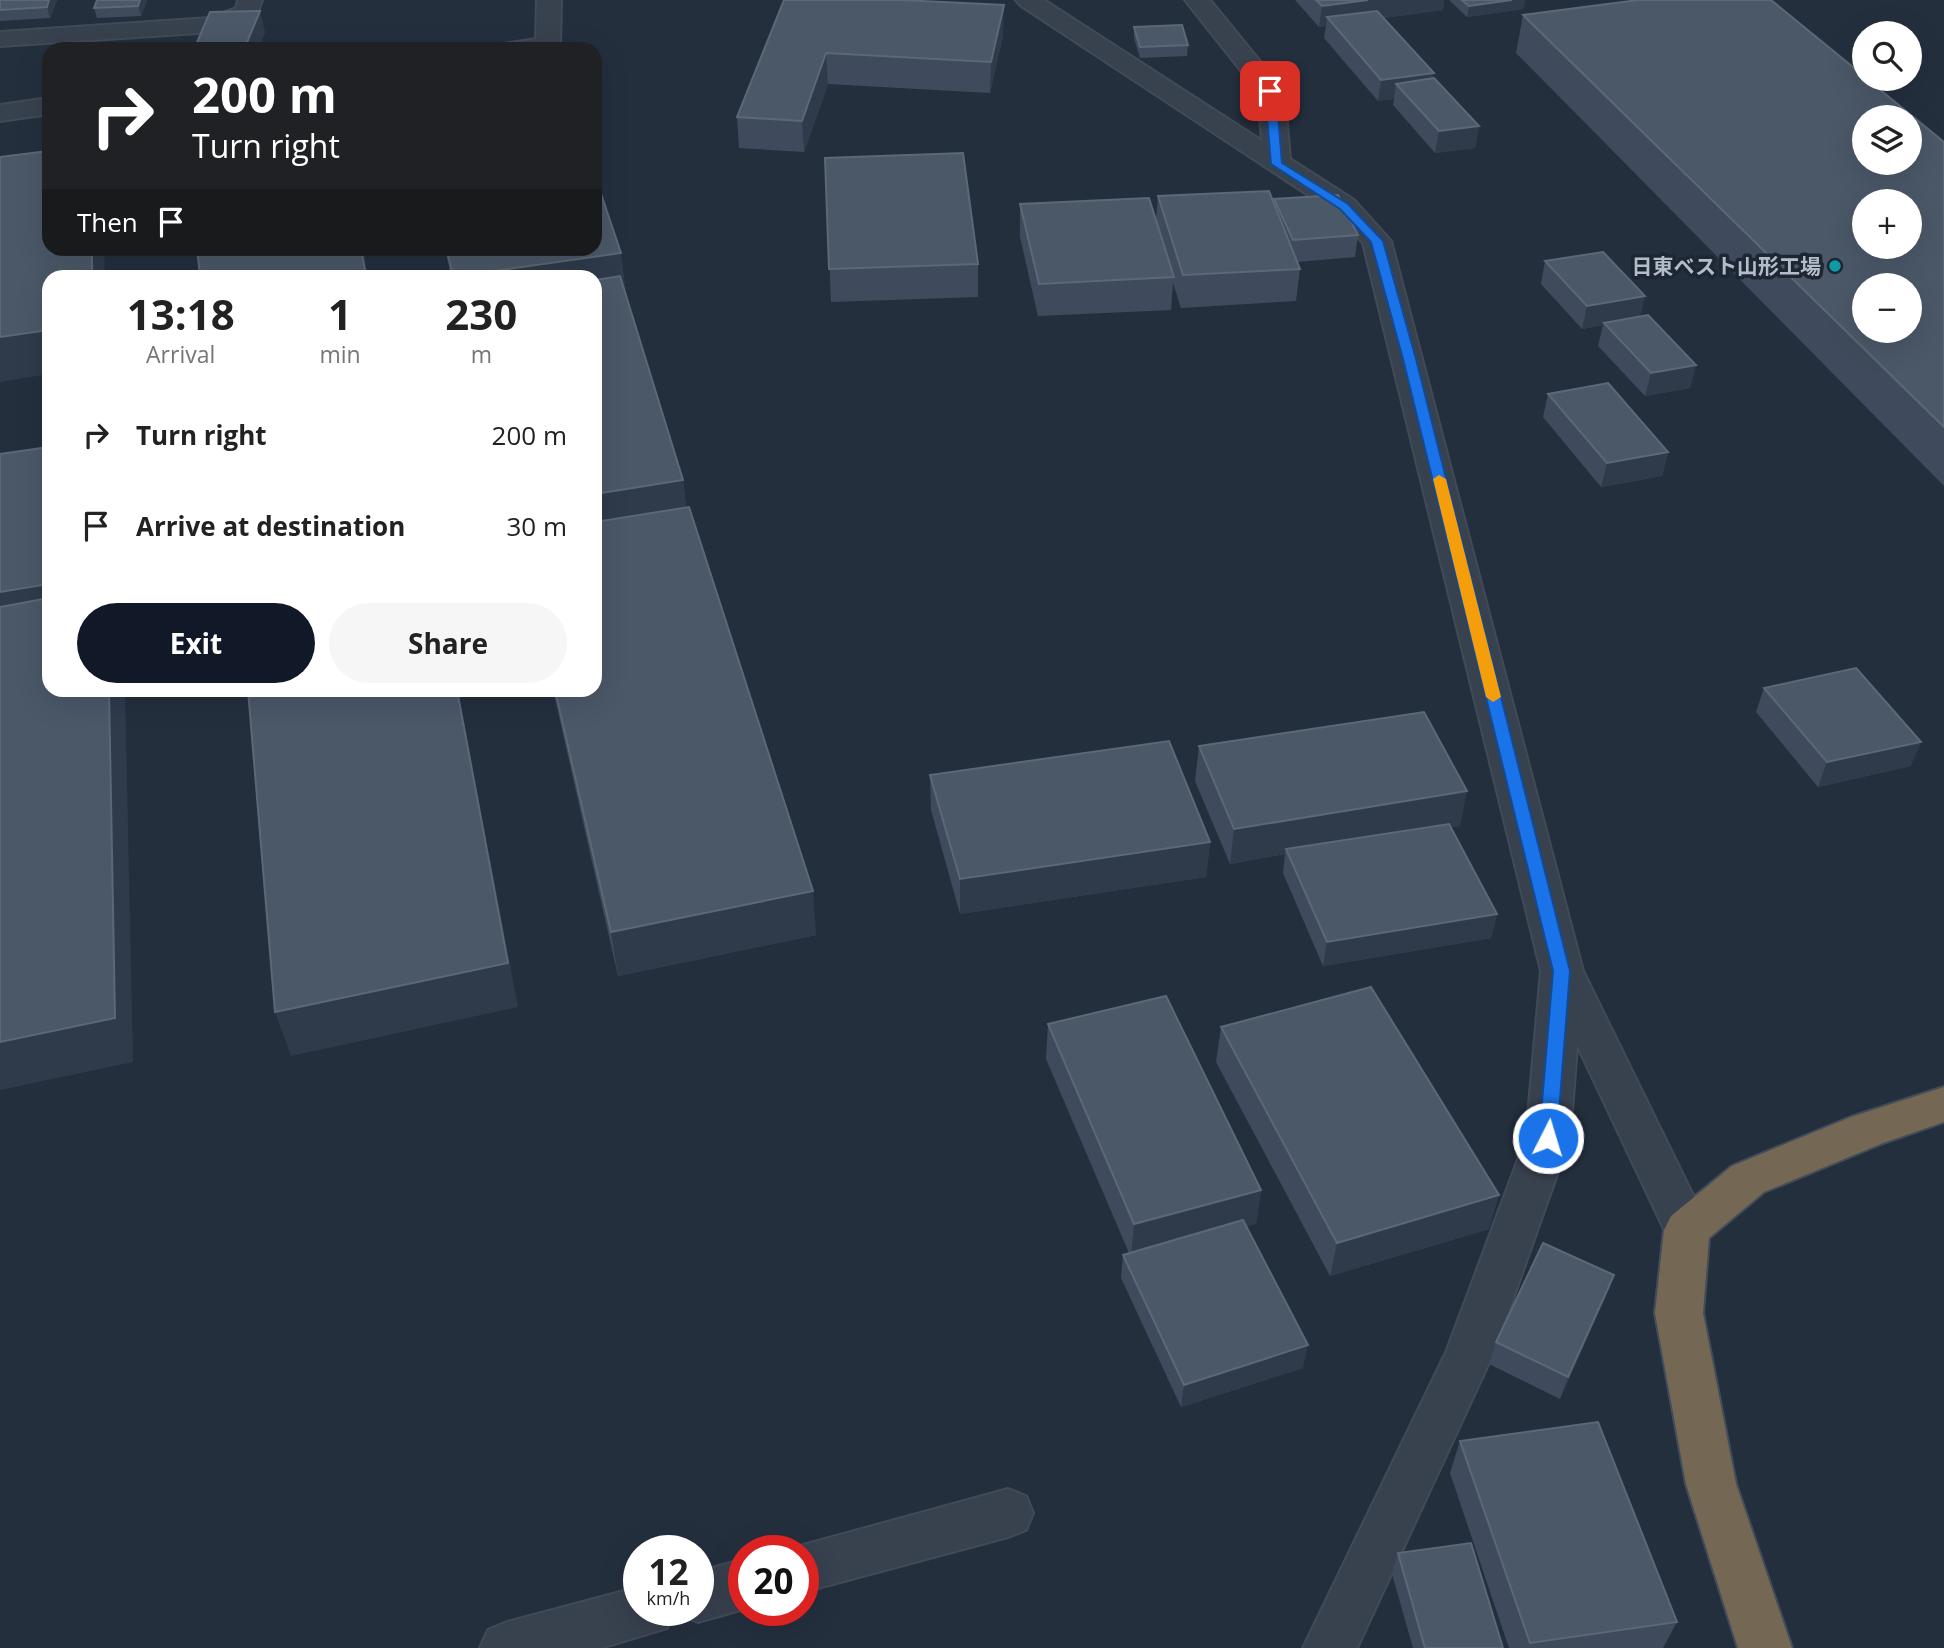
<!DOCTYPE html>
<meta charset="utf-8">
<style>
body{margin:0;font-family:"Open Sans","Noto Sans JP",sans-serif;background:#f6f6f6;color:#222;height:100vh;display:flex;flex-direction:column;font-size:26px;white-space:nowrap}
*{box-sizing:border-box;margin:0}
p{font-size:23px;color:#767676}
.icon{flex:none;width:38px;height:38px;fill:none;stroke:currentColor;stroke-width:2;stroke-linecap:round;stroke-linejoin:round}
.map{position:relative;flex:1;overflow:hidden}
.side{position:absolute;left:42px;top:270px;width:560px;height:427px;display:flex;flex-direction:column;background:#fff;border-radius:21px;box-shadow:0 7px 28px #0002}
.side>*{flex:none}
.banner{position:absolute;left:42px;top:42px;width:560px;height:214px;border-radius:21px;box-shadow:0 7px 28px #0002;background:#202124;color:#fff;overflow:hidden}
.tools{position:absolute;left:1852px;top:21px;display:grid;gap:14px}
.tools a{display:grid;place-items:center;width:70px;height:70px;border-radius:50%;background:#fff;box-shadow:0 7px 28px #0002;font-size:35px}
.speed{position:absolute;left:623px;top:1535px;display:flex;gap:14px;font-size:35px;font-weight:700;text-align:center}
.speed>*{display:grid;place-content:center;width:91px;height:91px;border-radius:50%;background:#fff;box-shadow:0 7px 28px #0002;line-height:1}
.speed small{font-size:18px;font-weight:400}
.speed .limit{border:10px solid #d22;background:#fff;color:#111}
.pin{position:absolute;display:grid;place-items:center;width:60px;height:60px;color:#fff;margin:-30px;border-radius:14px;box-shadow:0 4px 10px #0006}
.me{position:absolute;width:77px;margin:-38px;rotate:5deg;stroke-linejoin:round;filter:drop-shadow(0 0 5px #0008)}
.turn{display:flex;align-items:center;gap:24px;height:147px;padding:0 35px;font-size:32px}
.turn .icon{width:91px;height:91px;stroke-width:2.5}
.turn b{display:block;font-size:49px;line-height:60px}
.then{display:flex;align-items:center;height:66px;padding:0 35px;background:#0003;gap:14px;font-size:26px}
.eta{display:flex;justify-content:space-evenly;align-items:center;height:119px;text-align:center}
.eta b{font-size:42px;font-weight:700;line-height:49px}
.action{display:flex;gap:14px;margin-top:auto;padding:14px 35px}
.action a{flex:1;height:80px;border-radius:42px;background:#111827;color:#fff;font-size:28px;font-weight:700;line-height:80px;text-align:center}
.action a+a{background:#f6f6f6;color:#222}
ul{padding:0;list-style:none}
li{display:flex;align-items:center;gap:21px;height:91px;padding:0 35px}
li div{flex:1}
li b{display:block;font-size:26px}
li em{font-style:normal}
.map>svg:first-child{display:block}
</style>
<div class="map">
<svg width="1944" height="1648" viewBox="0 0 1944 1648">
<rect width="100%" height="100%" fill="#242f3e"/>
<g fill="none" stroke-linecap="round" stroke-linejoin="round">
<defs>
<g id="minor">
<polygon points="238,0 262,0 256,17 214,32 0,46 0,32 210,18 236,8"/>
<polygon points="537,0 561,0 560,45 558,49 501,49 504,44 536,39"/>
<polygon points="1016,0 1044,0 1262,141 1258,92 1185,0 1210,0 1284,91 1290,159 1354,200 1391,241 1583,971 1710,1230 1703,1244 1687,1249 1671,1244 1577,1045 1570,1138 1494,1352 1357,1648 1303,1648 1447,1350 1526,1138 1541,971 1363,243 1334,212 1020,5"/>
<polygon points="49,98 49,114 0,121 0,105"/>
<polygon points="1008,1489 1026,1496 1033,1513 1026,1530 1008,1537 803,1592 803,1550 785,1550"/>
<polygon points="744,1559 744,1609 698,1622 680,1615 678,1610 698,1610 698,1572"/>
<polygon points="639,1587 639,1610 674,1610 667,1628 601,1648 480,1648 488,1630 507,1622"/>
</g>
<polygon id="highway" points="1944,1087 1944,1122 1883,1143 1764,1192 1709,1238 1703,1313 1736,1484 1792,1648 1738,1648 1686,1484 1655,1313 1664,1230 1671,1216 1732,1166 1851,1117"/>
</defs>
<use href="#minor" stroke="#414a57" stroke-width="4"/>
<use href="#highway" stroke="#434c59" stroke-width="4"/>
<use href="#minor" fill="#38414e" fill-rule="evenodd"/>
<use href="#highway" fill="#746855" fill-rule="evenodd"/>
</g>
<g fill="#3f4b5c">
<polygon points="0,0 57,0 50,18 0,21"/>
<polygon points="147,0 141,16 97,18 94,8"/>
<polygon points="784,0 1003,36 990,93 828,84 804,152 739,148 737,117"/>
<polygon points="1295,0 1444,0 1443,10 1384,18 1433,79 1479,126 1475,148 1435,153 1393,105 1394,99 1378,101 1324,38 1326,26 1319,27"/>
<polygon points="1449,0 1525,0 1523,9 1467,17"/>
<polygon points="1523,15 1944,142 1944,486 1516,53"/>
<polygon points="1134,27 1188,45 1187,56 1140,58 1134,38"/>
<polygon points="265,32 258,49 196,49 195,47"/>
<polygon points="825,158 978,264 978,297 831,302"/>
<polygon points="1158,196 1274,203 1274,199 1358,235 1355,257 1297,262 1300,269 1296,301 1181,308 1173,283 1171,310 1038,316 1020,237 1020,204 1156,221"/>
<polygon points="445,248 595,248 626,294 625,294 683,480 686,507 816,935 618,976 553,690 595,690 595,276 451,276"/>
<polygon points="1545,261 1640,316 1696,365 1690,388 1645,396 1598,346 1603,325 1582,329 1541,284"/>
<polygon points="1548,394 1668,452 1662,476 1601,487 1543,417"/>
<polygon points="1764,688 1911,766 1818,787 1756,712"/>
<polygon points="1199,746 1460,826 1451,827 1497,914 1491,938 1323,966 1283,873 1285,854 1230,864 1195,781"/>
<polygon points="930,775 1210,842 1206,877 960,914 931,810"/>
<polygon points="1048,1024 1261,1190 1256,1224 1246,1226 1303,1368 1181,1407 1121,1278 1123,1255 1129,1253 1046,1059"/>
<polygon points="1221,1027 1489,1229 1330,1276 1216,1062"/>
<polygon points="1614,1275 1605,1298 1560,1399 1489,1364 1496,1342"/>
<polygon points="1460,1441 1677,1622 1663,1648 1509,1648 1450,1473"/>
<polygon points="1398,1553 1503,1648 1413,1648 1392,1574"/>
</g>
<g fill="#2f3b4b">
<polygon points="49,0 57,0 50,18 47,7"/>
<polygon points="140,0 147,0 141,16 138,6"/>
<polygon points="1368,0 1444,0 1443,10 1334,25 1327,17 1326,26 1319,27 1322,6"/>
<polygon points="1512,0 1525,0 1523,9 1467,17 1469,6"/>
<polygon points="1004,5 1003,36 990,93 991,62"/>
<polygon points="260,11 265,32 258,49 247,49 246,45"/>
<polygon points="826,53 828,84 804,152 802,121"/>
<polygon points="1434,73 1430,94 1396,84 1394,99 1378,101 1381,80"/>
<polygon points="1479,126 1475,148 1435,153 1439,131"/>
<polygon points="92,248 104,248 105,276 92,276"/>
<polygon points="361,248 363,248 368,276 366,276"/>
<polygon points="621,253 626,294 595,299 595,276 459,276"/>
<polygon points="1645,296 1640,319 1604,323 1603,325 1582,329 1587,306"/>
<polygon points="49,330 49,374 0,382 0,337"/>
<polygon points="1696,365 1690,388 1645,396 1651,373"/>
<polygon points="1668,452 1662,476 1601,487 1607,463"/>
<polygon points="683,480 687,514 595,529 595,494"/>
<polygon points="49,584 49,621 0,629 0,592"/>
<polygon points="109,690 125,690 133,1062 0,1090 0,1042"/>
<polygon points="457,690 458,690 518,1007 291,1056 275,1012"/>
<polygon points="1921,742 1911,766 1818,787 1827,762"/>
<polygon points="1467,791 1460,826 1288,854 1286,849 1285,854 1230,864 1234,829"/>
<polygon points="1210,842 1206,877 960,914 960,879"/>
<polygon points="813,891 816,935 618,976 611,932"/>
<polygon points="1497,914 1491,938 1323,966 1327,942"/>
<polygon points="1261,1190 1256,1224 1131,1257 1134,1224"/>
<polygon points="1499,1195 1489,1229 1330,1276 1337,1243"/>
<polygon points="1614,1275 1605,1298 1560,1399 1568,1377"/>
<polygon points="1308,1345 1303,1368 1181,1407 1184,1385"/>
</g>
<g fill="#4b5868" stroke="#5c6777" stroke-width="2" fill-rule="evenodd">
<polygon points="0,0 49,0 47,7 0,10"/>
<polygon points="97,0 140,0 138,6 94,8"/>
<polygon points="784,0 902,0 1004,5 991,62 826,53 802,121 737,117"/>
<polygon points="1316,0 1368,0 1322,6"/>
<polygon points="1462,0 1512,0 1469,6"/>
<path d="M1638 0H1771L1864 76V79H1867L1944 142V427L1523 15ZM1864 117H1909V163H1864ZM1864 201H1909V247H1864ZM1864 285H1909V331H1864Z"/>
<polygon points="260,11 246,45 195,47 210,12"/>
<polygon points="1377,11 1434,73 1381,80 1327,17"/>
<polygon points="1182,25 1188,45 1140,47 1134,27"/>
<polygon points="1434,78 1479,126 1439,131 1396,84"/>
<polygon points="49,151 49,248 92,248 92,276 49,276 49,330 0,337 0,157"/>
<polygon points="963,153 978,264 829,269 825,158"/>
<polygon points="595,176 621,253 459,276 453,276 446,248 595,248"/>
<polygon points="1269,191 1300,269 1183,275 1158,196"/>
<polygon points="1338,195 1358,235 1293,240 1274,199"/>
<polygon points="1149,198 1174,277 1039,284 1020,204"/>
<polygon points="197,248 361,248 366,276 200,276"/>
<polygon points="1603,252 1645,296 1587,306 1545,261"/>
<polygon points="620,276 683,480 595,494 595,280"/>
<polygon points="1648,315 1696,365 1651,373 1604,323"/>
<polygon points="1608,383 1668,452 1607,463 1548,394"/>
<polygon points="49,447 49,584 0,592 0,454"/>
<polygon points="689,507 813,891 611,932 555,690 595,690 595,522"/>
<polygon points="49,598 49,690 109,690 115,1018 0,1042 0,607"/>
<polygon points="1856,668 1921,742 1827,762 1764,688"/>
<polygon points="248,690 457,690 508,963 275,1012"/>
<polygon points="1424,712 1467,791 1234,829 1199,746"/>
<polygon points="1169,741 1210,842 960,879 930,775"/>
<polygon points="1449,824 1497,914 1327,942 1286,849"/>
<polygon points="1371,987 1499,1195 1337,1243 1221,1027"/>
<polygon points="1166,996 1261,1190 1134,1224 1048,1024"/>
<polygon points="1243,1220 1308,1345 1184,1385 1123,1255"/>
<polygon points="1543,1243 1614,1275 1568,1377 1496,1342"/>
<polygon points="1598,1422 1677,1622 1530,1643 1460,1441"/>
<polygon points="1471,1543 1503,1648 1425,1648 1398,1553"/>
</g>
<polygon fill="#1a73e8" stroke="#114b97" stroke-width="2" points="1270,88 1276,91 1282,163 1348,204 1383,241 1416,359 1570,971 1557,1138 1554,1143 1548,1145 1541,1143 1539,1138 1553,971 1403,359 1371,242 1340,209 1271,164 1265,91"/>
<polygon fill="#f59e0b" points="1439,475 1446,479 1501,697 1493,702 1486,697 1433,479"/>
<circle fill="#0f9aa8" stroke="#1d2633" stroke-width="2.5" cx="1835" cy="266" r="7"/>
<g text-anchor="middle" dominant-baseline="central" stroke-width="7" stroke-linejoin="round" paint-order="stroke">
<g font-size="21" font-weight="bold" fill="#b4bcc9" stroke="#1d2633" text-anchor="end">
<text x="1821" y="266">日東ベスト山形工場</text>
</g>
</g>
</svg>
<div class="tools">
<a><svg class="icon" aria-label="search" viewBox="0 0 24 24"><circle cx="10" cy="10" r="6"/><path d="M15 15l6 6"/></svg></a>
<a><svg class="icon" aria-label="layers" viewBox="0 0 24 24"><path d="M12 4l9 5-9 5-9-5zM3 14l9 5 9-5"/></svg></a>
<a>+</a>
<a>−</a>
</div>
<div class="speed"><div>12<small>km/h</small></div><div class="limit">20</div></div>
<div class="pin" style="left:1270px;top:91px;background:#d93025"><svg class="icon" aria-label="arrive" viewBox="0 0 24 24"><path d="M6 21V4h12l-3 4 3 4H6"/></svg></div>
<svg class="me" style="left:1548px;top:1138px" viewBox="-20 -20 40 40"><circle r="17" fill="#1a73e8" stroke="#fff" stroke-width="3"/><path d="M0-11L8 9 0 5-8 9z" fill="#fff"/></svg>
<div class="banner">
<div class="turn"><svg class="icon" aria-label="right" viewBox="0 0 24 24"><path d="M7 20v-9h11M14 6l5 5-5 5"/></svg><div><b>200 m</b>Turn right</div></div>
<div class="then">Then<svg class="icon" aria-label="arrive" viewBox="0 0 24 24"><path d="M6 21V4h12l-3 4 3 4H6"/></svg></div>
</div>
<section class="side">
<div class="eta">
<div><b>13:18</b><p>Arrival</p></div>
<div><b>1</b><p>min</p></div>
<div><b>230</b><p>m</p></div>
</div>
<ul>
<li><svg class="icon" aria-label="right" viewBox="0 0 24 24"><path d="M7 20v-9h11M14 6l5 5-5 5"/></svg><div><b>Turn right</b></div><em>200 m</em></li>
<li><svg class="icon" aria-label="arrive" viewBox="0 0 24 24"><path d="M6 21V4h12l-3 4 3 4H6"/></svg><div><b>Arrive at destination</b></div><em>30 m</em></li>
</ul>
<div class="action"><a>Exit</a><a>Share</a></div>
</section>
</div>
